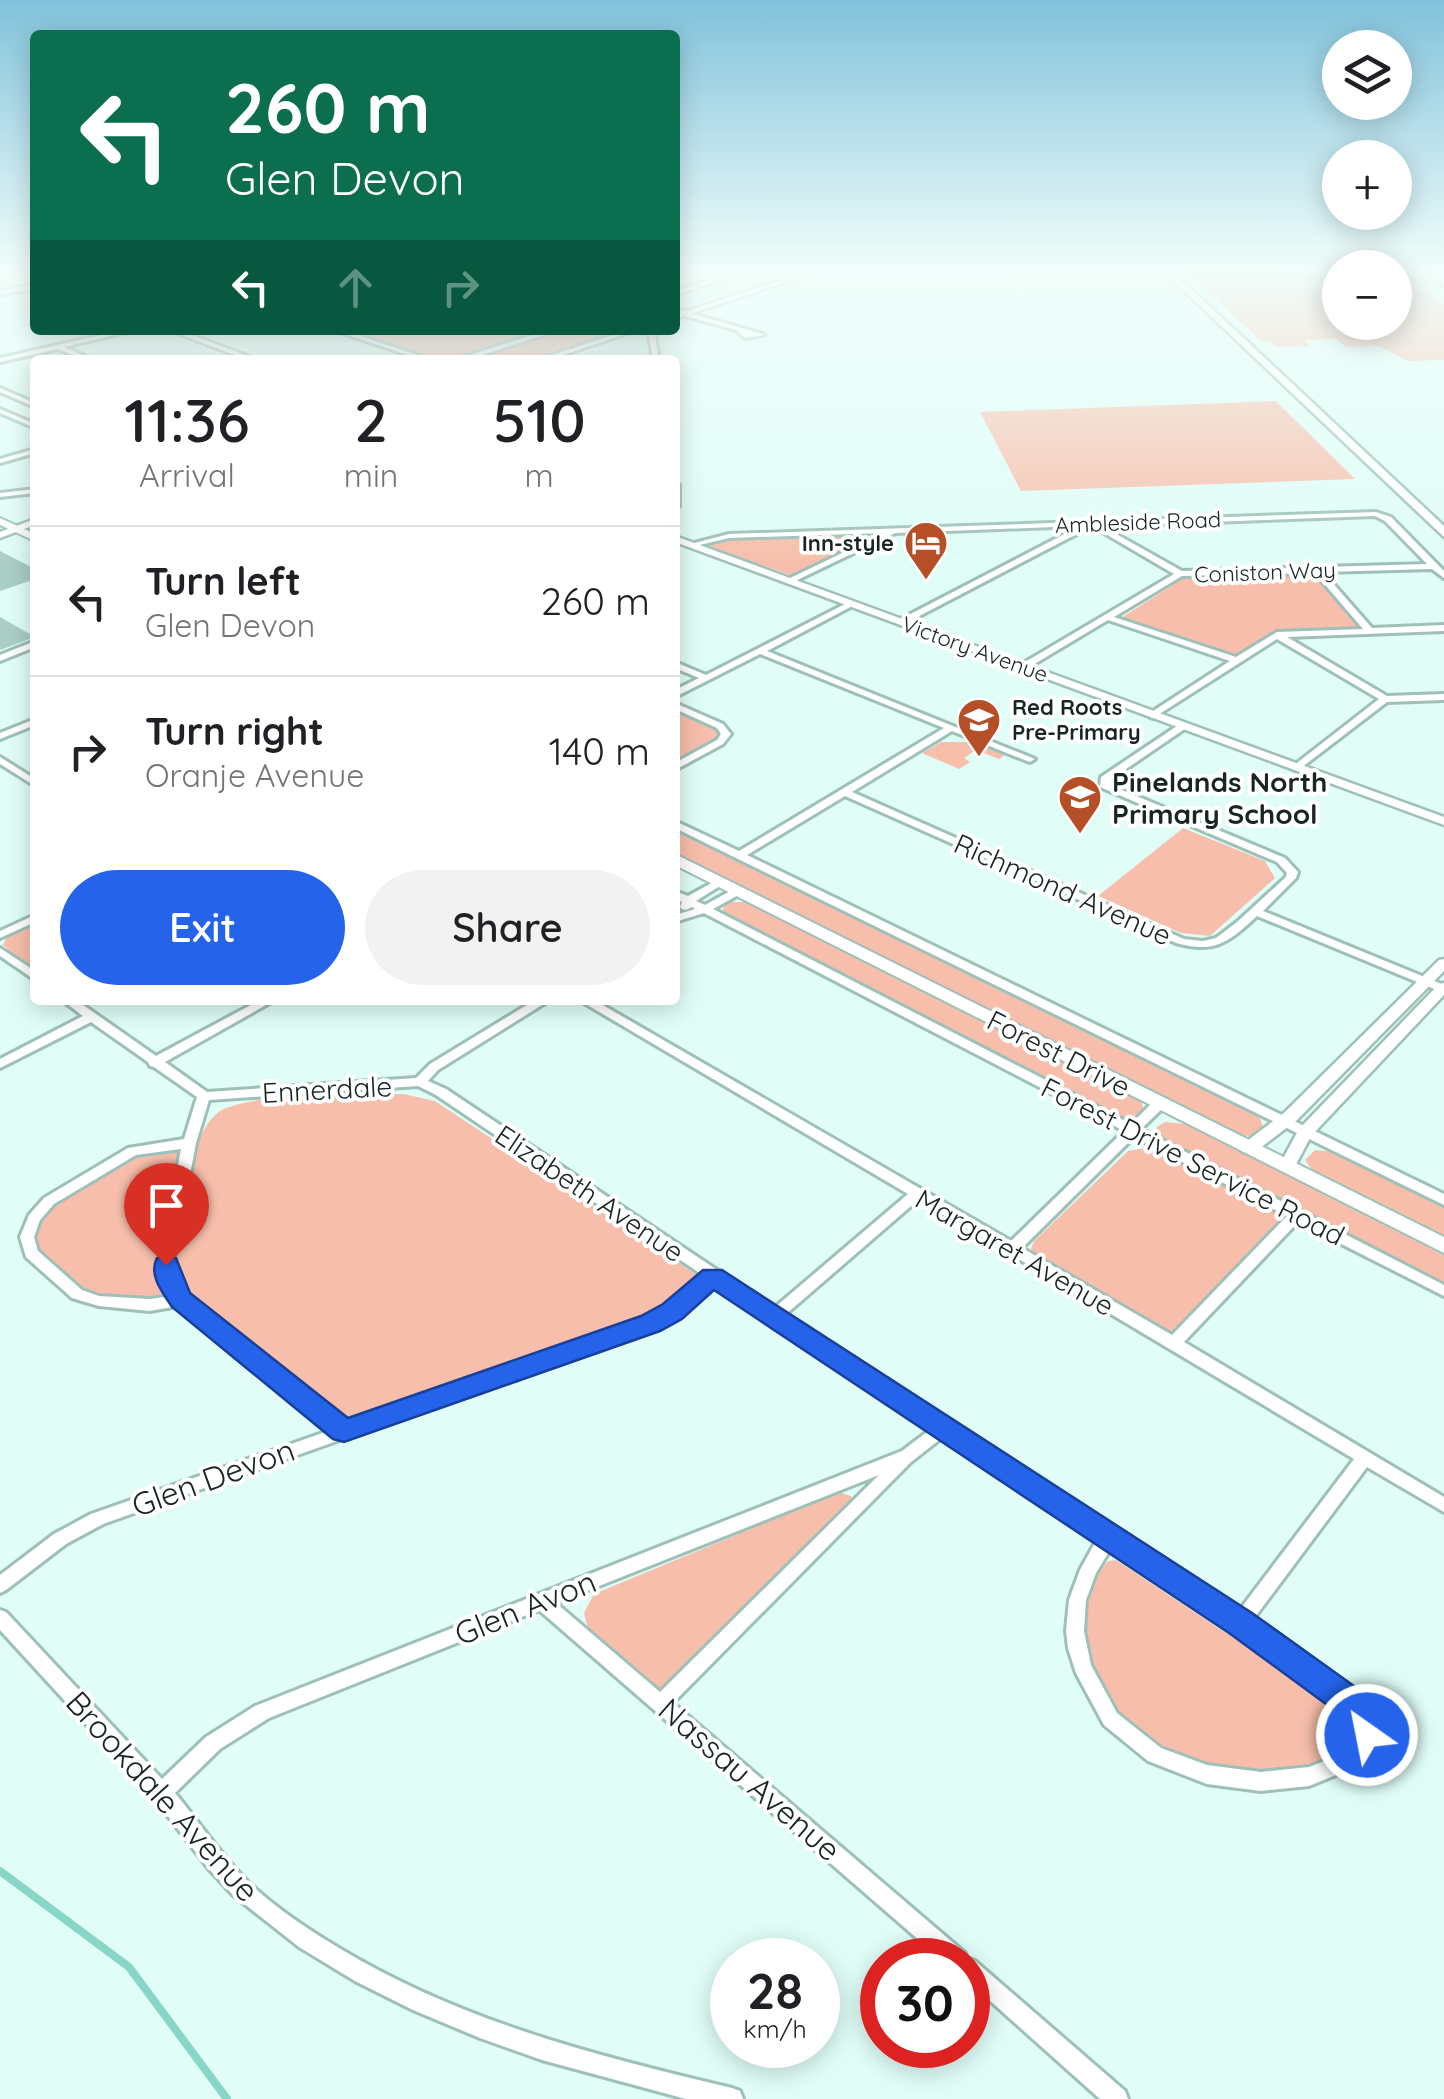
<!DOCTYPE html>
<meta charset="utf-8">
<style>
body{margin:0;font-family:Quicksand,sans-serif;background:#f2f2f2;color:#202124;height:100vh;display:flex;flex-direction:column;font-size:38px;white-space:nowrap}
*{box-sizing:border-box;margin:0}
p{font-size:32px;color:#757577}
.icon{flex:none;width:55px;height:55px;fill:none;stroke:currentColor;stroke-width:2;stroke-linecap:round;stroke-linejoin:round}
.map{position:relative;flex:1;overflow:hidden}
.panel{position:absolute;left:30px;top:355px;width:650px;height:650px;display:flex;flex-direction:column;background:#fff;border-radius:10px;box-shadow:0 5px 25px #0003}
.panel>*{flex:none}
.guide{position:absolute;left:30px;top:30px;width:650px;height:305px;border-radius:10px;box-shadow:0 5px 25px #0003;background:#0b6e4f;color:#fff;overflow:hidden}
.buttons{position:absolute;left:1322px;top:30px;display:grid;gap:20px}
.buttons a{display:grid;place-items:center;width:90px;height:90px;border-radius:50%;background:#fff;box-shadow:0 5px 25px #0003;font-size:50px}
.speed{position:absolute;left:710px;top:1938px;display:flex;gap:20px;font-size:50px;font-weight:700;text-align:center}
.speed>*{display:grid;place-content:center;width:130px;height:130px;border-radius:50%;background:#fff;box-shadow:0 5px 25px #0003;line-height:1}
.speed small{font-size:25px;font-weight:400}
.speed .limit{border:15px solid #d22;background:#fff;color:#111}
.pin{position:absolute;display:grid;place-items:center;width:85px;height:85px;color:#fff;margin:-102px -42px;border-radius:50% 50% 50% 0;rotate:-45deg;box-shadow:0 0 10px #0007}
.pin .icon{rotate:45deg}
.me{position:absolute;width:110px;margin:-55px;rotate:327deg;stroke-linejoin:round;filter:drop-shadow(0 0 8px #0008)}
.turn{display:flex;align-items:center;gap:35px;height:210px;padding:0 30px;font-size:45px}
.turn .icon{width:130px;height:130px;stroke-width:2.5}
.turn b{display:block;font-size:70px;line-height:85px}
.lanes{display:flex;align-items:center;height:95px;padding:0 30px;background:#0003;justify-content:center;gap:50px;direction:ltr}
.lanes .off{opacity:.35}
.eta{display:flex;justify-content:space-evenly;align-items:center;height:170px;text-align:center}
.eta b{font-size:60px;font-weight:600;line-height:70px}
.primary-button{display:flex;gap:20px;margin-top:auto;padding:20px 30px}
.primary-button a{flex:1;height:115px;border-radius:60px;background:#2563eb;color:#fff;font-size:40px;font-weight:600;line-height:115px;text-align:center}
.primary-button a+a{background:#f2f2f2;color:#202124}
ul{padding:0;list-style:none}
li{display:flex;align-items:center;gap:30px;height:150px;padding:0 30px;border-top:2px solid #e0e0e0}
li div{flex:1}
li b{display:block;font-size:38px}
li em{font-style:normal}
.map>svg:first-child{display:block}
</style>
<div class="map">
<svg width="1444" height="2099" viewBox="0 0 1444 2099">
<rect width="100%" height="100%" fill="#e0fdf7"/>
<g fill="#f7bfab">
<polygon points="1184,269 1340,269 1340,322 1395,322 1395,269 1404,269 1444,305 1444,360 1408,361 1379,346 1347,347 1337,339 1304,340 1311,346 1276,347 1270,341 1261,341"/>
<polygon points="341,330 541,330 542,332 456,359 435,360"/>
<polygon points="561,330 630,330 536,360 464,360"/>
<polygon points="1276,401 1355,479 1021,491 980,412"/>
<polygon points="885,534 796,577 706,546 712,541 726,539"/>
<polygon points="1307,574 1317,576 1363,625 1361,628 1270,636 1234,656 1121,618 1182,579"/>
<polygon points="675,709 724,731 722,739 675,766"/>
<polygon points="941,742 972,742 1005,755 999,759 976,750 964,758 970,762 959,769 922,753"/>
<polygon points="1183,828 1265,861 1275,878 1210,936 1181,933 1098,896"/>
<polygon points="675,829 1260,1118 1264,1130 1259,1136 1240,1136 675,853"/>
<polygon points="732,902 747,902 1141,1100 1144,1110 1136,1120 1118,1118 722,914 724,906"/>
<polygon points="35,922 35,972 3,945 8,934"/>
<path d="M333 1094H403L435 1101 697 1275 695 1291 652 1320 369 1419 337 1418 195 1303 176 1280 175 1264C182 1226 186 1123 226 1108 258 1096 299 1097 333 1094Z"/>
<polygon points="1165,1122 1186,1124 1444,1255 1444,1286 1162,1141 1156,1135 1157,1127"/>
<polygon points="174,1147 181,1155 167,1294 159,1300 91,1296 40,1252 35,1237 39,1221 50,1205 135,1153"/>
<polygon points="1146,1148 1156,1149 1277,1211 1282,1226 1178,1334 1158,1331 1033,1256 1031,1249 1034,1241 1128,1151"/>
<polygon points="1315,1150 1336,1152 1444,1206 1444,1239 1315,1174 1305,1160"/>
<polygon points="839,1492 851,1496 853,1504 666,1689 656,1688 589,1633 584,1613 594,1594"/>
<path d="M1116 1560 1358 1720 1362 1736C1352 1745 1341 1759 1328 1767 1307 1780 1277 1776 1253 1773 1232 1770 1205 1771 1185 1762 1109 1730 1043 1635 1108 1561Z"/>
</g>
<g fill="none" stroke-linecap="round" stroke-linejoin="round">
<polyline stroke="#88d6c7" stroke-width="8" points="0,1871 129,1967 227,2099"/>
</g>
<g fill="#aacec6">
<polygon points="0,551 35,569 35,579 0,591"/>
<polygon points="0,617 35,637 0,650"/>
</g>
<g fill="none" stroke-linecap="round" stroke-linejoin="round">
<defs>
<g id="minor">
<polygon points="35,284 35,288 0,295 0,291"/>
<polygon points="675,309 763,334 764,335 745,338 736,330 675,313"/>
<polygon points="124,330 135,330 64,347 94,360 85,360 58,349 0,362 0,358"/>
<polygon points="333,330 342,330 432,360 423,360"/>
<polygon points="648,330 654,330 659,360 653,360"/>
<polygon points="0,388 35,403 35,407 0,392"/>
<polygon points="0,409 35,424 35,428 0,413"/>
<polygon points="35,449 35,453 0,463 0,459"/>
<polygon points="675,483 679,485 679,506 675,508"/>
<polygon points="35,489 35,493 0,497 0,493"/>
<path d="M1376 512 1391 517 1444 571V578L1432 569 1323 572 1372 628 1444 625V631L1287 637 1387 696 1444 694V700L1387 702 1297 771 1292 768 1293 766 1379 699 1277 639 1153 718 1150 717V713L1230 661 1108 620 1026 669H1020V665L1174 574 1092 526 902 625 899 624V620L1080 526 895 533 791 583H788V579L884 533 729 538 691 547 687 545 729 534ZM1375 516 1385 521 1427 564 1182 571 1102 526ZM1315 573 1363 629 1277 632 1236 657 1114 617 1182 576Z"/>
<path d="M849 602 856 604 767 651 1035 759 1030 762 1027 761 952 731 852 792 1184 939 1203 941 1216 938 1237 922 1286 877 1287 873 1277 862 1100 787 1101 777 1180 724H1186V728L1110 780V785L1285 858 1298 872 1296 878 1263 911 1444 985V993L1257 916C1229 942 1215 954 1176 943L845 796 747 855 1444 1194V1205L675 828V821L739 851 944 728 760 654 675 697V690L699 678 675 668V662L706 675Z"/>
<polygon points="35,641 35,647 0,661 0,655"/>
<polygon points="675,703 723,724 731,734 723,744 675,770 675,763 717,740 721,734 717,728 675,709"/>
<polygon points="35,719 35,725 0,739 0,733"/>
<polygon points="0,757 35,779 35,786 0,764"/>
<path d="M719 879 724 882 723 884 696 901 705 905 734 889H742L744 891 742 893 713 909 1131 1124 1155 1100H1165L1166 1103 1165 1106 1141 1129 1444 1285V1296L1298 1222 1184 1342 1444 1497V1512L1367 1467 1252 1621 1363 1701 1373 1738 1353 1768 1309 1786 1261 1791 1207 1784 1148 1761 1104 1725 1076 1673 1068 1648 1066 1631 1069 1600 1080 1570 1096 1541 943 1437 911 1462 673 1703 965 1953 967 1958 975 1961 1125 2091 1128 2099H1100L968 1981V1960H942L539 1610 269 1718 220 1749 175 1793C199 1822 220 1854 247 1881 274 1907 307 1929 339 1948 460 2021 596 2056 732 2088L740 2091 743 2099H686L542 2060 480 2038 413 2010 355 1981 299 1947 233 1895 209 1869 153 1797 0 1630V1610L6 1612 162 1779 206 1737 255 1706 902 1451 931 1429 715 1283 677 1316 655 1328 103 1524 66 1544 6 1590 0 1593V1575L54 1534 91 1514 331 1430 178 1306 150 1311 99 1306 72 1298 26 1257 20 1237 29 1215 44 1198 128 1148 184 1139 197 1097 154 1067 150 1066 148 1062 91 1022 0 1068V1059L83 1016 62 1000H76L156 1056 260 1000H275L165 1062 207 1092 416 1078 430 1064 535 1000H550L438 1070 428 1081 446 1089 774 1308 908 1194 579 1000H594L1011 1241 1124 1131 704 913 675 922V915L695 909 692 907 686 910 682 909 680 907 682 902 675 898V891L688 896ZM418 1086 436 1095 704 1276 667 1308 645 1320 346 1425 186 1296 175 1279 173 1265 196 1143 209 1100ZM1134 1137 1287 1216 1172 1335 1022 1248ZM181 1149 159 1265 161 1279 171 1296 150 1299 99 1296 82 1290 38 1251 34 1237 40 1220 54 1204 136 1155ZM918 1200 1004 1251 1006 1254 1012 1255 1354 1459 1238 1612 1113 1534 785 1315ZM879 1475 660 1692 556 1603ZM1110 1550 1234 1629 1348 1712 1354 1736 1340 1755 1309 1767 1261 1772 1207 1765 1161 1748 1117 1713 1091 1665 1084 1631 1086 1600 1096 1573Z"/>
<polygon points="35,915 35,922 0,938 0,931"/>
<polygon points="0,948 35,971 35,980 0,956"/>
</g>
<g id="tertiary">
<polygon points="26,269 35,269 35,274"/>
<polygon points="744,269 753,269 675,295 675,291"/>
<polygon points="815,269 824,269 675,319 675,315"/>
<polygon points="168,330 179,330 259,360 248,360"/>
<polygon points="548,330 560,330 466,360 454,360"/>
<polygon points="627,330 638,330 549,360 537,360"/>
<polygon points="35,519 35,525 0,538 0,532"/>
<polygon points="675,536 1444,817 1444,825 675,542"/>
<polygon points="1444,959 1444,971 1297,1120 1255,1152 1243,1152 1241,1148 1243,1144 1285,1112 1439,960"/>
<polygon points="1444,983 1444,995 1311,1136 1293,1170 1281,1170 1279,1166 1299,1129 1439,984"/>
</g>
<g id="secondary">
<polygon points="0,518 35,534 35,541 0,525"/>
<polygon points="675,854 1444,1237 1444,1253 675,865"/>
</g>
<polygon id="primary" points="1161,269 1170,269 1444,526 1444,537"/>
</defs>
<use href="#minor" stroke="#9dc0b8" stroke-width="6"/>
<use href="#tertiary" stroke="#9dc0b8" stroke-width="5"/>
<use href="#secondary" stroke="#9dc0b8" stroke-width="4"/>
<use href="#primary" stroke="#9dc0b8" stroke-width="5"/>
<use href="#minor" fill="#fff" fill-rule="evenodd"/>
<use href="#tertiary" fill="#fff" fill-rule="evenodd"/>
<use href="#secondary" fill="#fff" fill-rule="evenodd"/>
<use href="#primary" fill="#fff" fill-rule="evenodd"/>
<polyline stroke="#5c6f6b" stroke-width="2.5" stroke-dasharray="2.5 5" stroke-linecap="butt" points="1425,269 1444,288"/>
</g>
<linearGradient id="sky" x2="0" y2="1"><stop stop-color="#81c2db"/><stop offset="0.48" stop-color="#f1fefb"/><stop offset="1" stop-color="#f1fefb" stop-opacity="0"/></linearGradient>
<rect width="1444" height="563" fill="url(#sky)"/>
<path fill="#2563eb" stroke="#184099" stroke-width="2.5" d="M166 1256 176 1258 190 1293 348 1418 641 1316 663 1304 703 1270H722L1252 1613 1368 1696 1382 1720 1384 1735 1379 1746 1367 1751 1355 1746 1345 1718 1229 1633 714 1290 682 1319 660 1331 344 1442 333 1439 172 1307C163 1293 148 1275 157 1258Z"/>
<defs>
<symbol id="hotel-pin" viewBox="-11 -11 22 30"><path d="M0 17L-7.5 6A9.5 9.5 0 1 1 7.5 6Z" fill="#b64f28" stroke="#fff"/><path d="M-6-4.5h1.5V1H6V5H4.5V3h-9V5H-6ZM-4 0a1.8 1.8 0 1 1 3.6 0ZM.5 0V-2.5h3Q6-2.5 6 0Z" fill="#fff"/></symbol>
<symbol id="school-pin" viewBox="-11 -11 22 30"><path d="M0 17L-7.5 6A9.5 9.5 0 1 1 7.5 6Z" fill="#b64f28" stroke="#fff"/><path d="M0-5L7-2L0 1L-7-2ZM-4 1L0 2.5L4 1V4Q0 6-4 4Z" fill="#fff"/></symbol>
</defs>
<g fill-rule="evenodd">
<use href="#hotel-pin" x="901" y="518" width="50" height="68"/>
<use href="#school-pin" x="954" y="695" width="50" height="68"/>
<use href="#school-pin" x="1055" y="772" width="50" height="68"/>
</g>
<g text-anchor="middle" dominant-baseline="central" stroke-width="8" stroke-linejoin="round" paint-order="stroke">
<g font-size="22" fill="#182623" stroke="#fff">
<text transform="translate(1138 522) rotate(-2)">Ambleside Road</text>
<text transform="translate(1265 572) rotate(-2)">Coniston Way</text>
<text transform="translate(975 649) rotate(20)">Victory Avenue</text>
</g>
<g font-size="22" font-weight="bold" fill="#182623" stroke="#fff" text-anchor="end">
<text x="894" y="543">Inn-style</text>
<text x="1012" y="707" text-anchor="start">Red Roots<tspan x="1012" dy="25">Pre-Primary</tspan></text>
</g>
<g font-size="28" font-weight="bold" fill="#182623" stroke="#fff" text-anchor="start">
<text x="1112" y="781">Pinelands North<tspan x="1112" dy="32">Primary School</tspan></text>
</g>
<g font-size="28" fill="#182623" stroke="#fff">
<text transform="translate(1063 889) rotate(24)">Richmond Avenue</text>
<text transform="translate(1059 1053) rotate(27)">Forest Drive</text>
<text transform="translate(327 1089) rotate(-3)">Ennerdale</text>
<text transform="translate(1193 1161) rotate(27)">Forest Drive Service Road</text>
<text transform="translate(590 1193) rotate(34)">Elizabeth Avenue</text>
<text transform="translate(1015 1252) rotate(30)">Margaret Avenue</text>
</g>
<g font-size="32" fill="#182623" stroke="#fff">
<text transform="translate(213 1477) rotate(-20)">Glen Devon</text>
<text transform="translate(525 1607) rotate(-22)">Glen Avon</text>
<text transform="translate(750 1779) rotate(41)">Nassau Avenue</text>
<text transform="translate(163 1796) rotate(48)">Brookdale Avenue</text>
</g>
</g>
</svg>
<div class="buttons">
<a><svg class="icon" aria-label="layers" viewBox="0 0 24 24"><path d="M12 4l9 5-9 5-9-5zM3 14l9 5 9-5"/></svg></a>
<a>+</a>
<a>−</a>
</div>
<div class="speed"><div>28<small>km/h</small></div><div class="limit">30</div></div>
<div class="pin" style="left:166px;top:1265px;background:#d93025"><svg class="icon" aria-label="arrive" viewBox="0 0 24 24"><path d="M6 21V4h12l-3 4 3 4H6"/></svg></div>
<svg class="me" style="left:1367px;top:1735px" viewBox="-20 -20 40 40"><circle r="17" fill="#2563eb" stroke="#fff" stroke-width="3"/><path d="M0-11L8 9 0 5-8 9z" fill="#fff"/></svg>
<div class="guide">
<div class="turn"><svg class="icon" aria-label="left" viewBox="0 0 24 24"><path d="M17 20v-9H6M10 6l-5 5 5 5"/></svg><div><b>260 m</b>Glen Devon</div></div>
<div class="lanes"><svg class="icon" aria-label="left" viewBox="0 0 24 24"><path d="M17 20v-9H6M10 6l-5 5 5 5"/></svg><svg class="icon off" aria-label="ahead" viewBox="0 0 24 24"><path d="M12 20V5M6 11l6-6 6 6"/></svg><svg class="icon off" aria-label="right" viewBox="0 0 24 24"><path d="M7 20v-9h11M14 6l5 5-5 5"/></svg></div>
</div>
<section class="panel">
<div class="eta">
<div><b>11:36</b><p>Arrival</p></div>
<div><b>2</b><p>min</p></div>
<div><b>510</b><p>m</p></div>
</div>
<ul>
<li><svg class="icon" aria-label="left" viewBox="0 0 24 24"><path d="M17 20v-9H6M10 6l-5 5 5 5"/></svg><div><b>Turn left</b><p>Glen Devon</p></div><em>260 m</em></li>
<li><svg class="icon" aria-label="right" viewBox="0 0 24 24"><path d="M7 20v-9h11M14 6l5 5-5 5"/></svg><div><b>Turn right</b><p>Oranje Avenue</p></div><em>140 m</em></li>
</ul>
<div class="primary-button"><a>Exit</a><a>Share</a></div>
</section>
</div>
